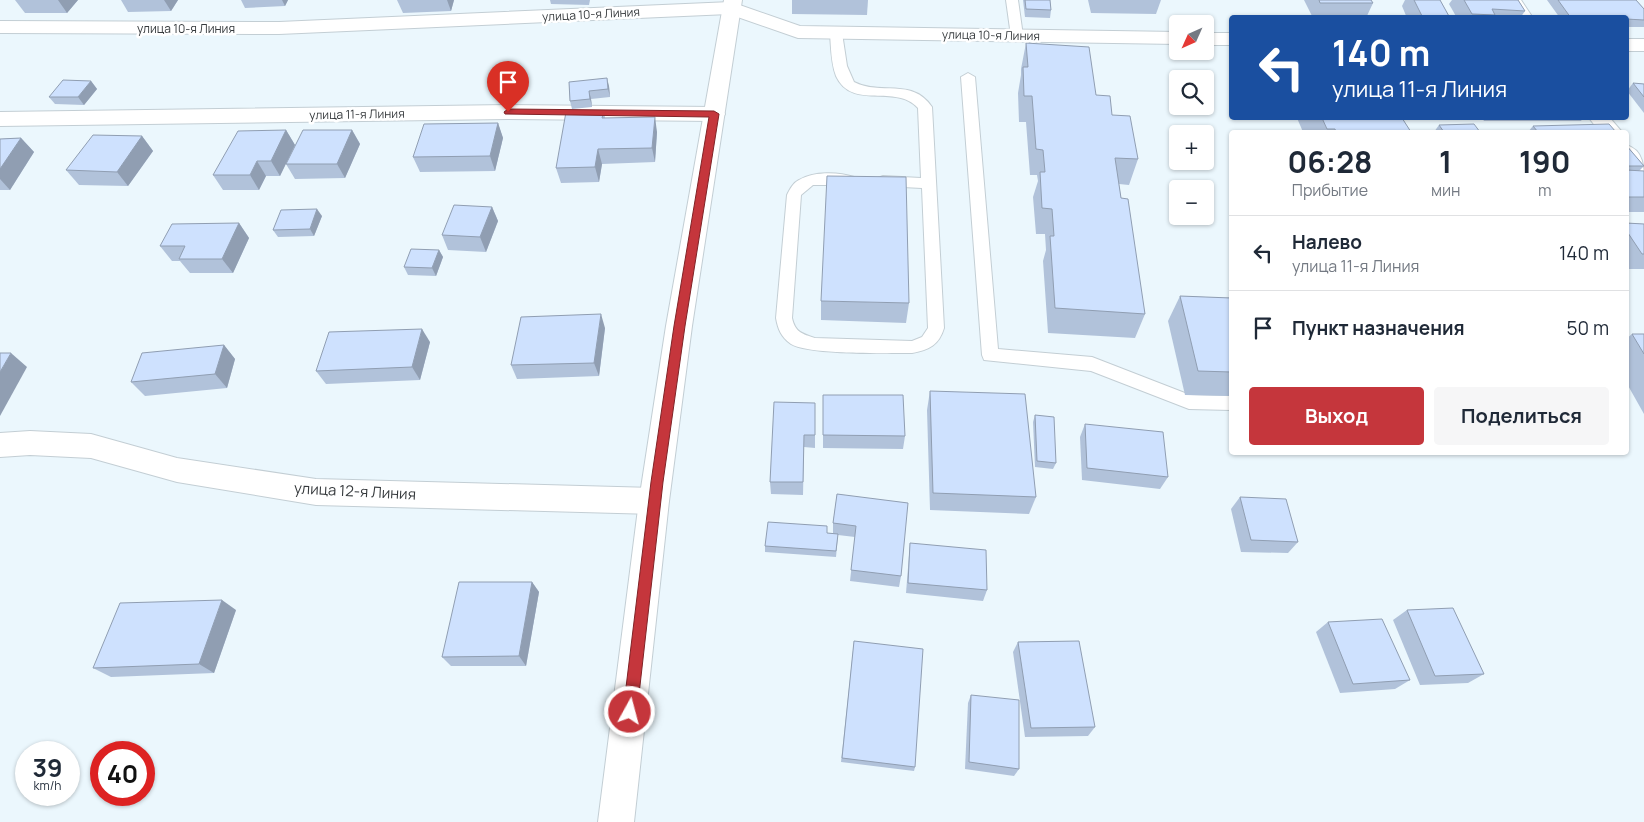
<!DOCTYPE html>
<html lang="ru">
<meta charset="utf-8">
<style>
body{margin:0;font-family:Manrope,sans-serif;background:#f6f6f7;color:#1f2937;height:100vh;display:flex;flex-direction:column;font-size:19px;white-space:nowrap}
*{box-sizing:border-box;margin:0}
p{font-size:16px;color:#747a83}
.icon{flex:none;width:28px;height:28px;fill:none;stroke:currentColor;stroke-width:2;stroke-linecap:round;stroke-linejoin:round}
.map{position:relative;flex:1;overflow:hidden}
.drawer{position:absolute;left:1229px;top:130px;width:400px;height:325px;display:flex;flex-direction:column;background:#fff;border-radius:5px;box-shadow:0 1px 4px #0004}
.drawer>*{flex:none}
.top-card{position:absolute;left:1229px;top:15px;width:400px;height:105px;border-radius:5px;box-shadow:0 1px 4px #0004;background:#1a4fa0;color:#fff;overflow:hidden}
.needle{width:32px;rotate:225deg}
.controls{position:absolute;left:1169px;top:15px;display:grid;gap:10px}
.controls a{display:grid;place-items:center;width:45px;height:45px;border-radius:5px;background:#fff;box-shadow:0 1px 4px #0004;font-size:25px}
.speed{position:absolute;left:15px;top:741px;display:flex;gap:10px;font-size:25px;font-weight:700;text-align:center}
.speed>*{display:grid;place-content:center;width:65px;height:65px;border-radius:50%;background:#fff;box-shadow:0 1px 4px #0004;line-height:1}
.speed small{font-size:12px;font-weight:400}
.speed .limit{border:8px solid #d22;background:#fff;color:#111}
.pin{position:absolute;display:grid;place-items:center;width:42px;height:42px;color:#fff;margin:-51px -21px;border-radius:50% 50% 50% 0;rotate:-45deg;box-shadow:0 0 5px #0007}
.pin .icon{rotate:45deg}
.me{position:absolute;width:55px;margin:-28px;rotate:7deg;stroke-linejoin:round;filter:drop-shadow(0 0 4px #0008)}
.turn{display:flex;align-items:center;gap:18px;height:105px;padding:0 20px;font-size:22px}
.turn .icon{width:65px;height:65px;stroke-width:2.5}
.turn b{display:block;font-size:35px;line-height:42px}
.eta{display:flex;justify-content:space-evenly;align-items:center;height:85px;text-align:center}
.eta b{font-size:30px;font-weight:700;line-height:35px}
.button{display:flex;gap:10px;margin-top:auto;padding:10px 20px}
.button a{flex:1;height:58px;border-radius:5px;background:#c5363c;color:#fff;font-size:20px;font-weight:700;line-height:58px;text-align:center}
.button a+a{background:#f6f6f7;color:#1f2937}
ul{padding:0;list-style:none}
li{display:flex;align-items:center;gap:15px;height:75px;padding:0 20px;border-top:1px solid #e0e1e3}
li div{flex:1}
li b{display:block;font-size:19px}
li em{font-style:normal}
.map>svg:first-child{display:block}
</style>
<div class="map">
<svg width="1644" height="822" viewBox="0 0 1644 822">
<rect width="100%" height="100%" fill="#ebf7fd"/>
<g fill="none" stroke-linecap="round" stroke-linejoin="round">
<defs>
<g id="service">
<polygon points="1006,0 1018,0 1023,36 1021,39 1017,40 1011,36"/>
<path d="M836 29 842 33 847 66 854 82C880 96 912 77 932 107L944 328C939 345 929 350 912 353 887 353 809 355 791 344 781 337 778 329 776 318L787 195C790 189 793 183 799 180 814 171 839 172 854 177L856 180 854 183 849 185H813L801 195 792 318C795 332 802 334 815 338L912 341 922 337 928 328 922 188 883 186 878 184 876 181 878 178 883 176 921 178 918 108C896 83 852 111 836 76 831 63 831 47 830 33Z"/>
<polygon points="968,73 975,77 998,349 1092,357 1190,395 1231,396 1231,410 1189,409 1091,371 984,360 982,355 961,77"/>
</g>
<g id="minor">
<polygon points="1503,0 1521,0 1533,18 1514,18"/>
<polygon points="731,2 800,26 1178,32 1178,44 798,38 729,14 279,34 0,33 0,21 279,22"/>
<rect x="1205" y="33" width="26" height="12"/>
<rect x="1626" y="39" width="18" height="12"/>
<polygon points="508,105 714,107 722,109 725,114 722,119 714,121 508,119 0,126 0,112"/>
<polygon points="1589,118 1610,118 1622,132 1600,132"/>
<path d="M1626 145C1644 150 1644 167 1644 184 1625 178 1626 161 1626 145Z"/>
<polygon points="30,431 91,434 177,458 316,479 654,488 664,492 669,501 664,510 654,514 316,505 177,482 91,458 30,455 0,457 0,433"/>
</g>
<polygon id="tertiary" points="724,0 742,0 692,326 669,501 634,822 598,822 639,501 666,326"/>
</defs>
<use href="#service" stroke="#c3ced4" stroke-width="2"/>
<use href="#minor" stroke="#c3ced4" stroke-width="2"/>
<use href="#tertiary" stroke="#c3ced4" stroke-width="2"/>
<use href="#service" fill="#fff" fill-rule="evenodd"/>
<use href="#minor" fill="#fff" fill-rule="evenodd"/>
<use href="#tertiary" fill="#fff" fill-rule="evenodd"/>
</g>
<g fill="#b1c2da">
<polygon points="15,0 78,0 67,13 25,13"/>
<polygon points="121,0 178,0 171,11 128,12"/>
<polygon points="241,0 288,0 285,6 245,8"/>
<polygon points="397,0 454,0 451,11 403,13"/>
<polygon points="550,0 590,0 589,5 551,4"/>
<polygon points="792,0 868,0 867,15 792,14"/>
<polygon points="1023,0 1050,0 1051,10 1050,18 1025,17"/>
<polygon points="1088,0 1161,0 1156,14 1091,13"/>
<polygon points="1304,0 1371,0 1373,3 1366,18 1313,18"/>
<polygon points="1405,0 1440,0 1450,18 1407,18 1402,6"/>
<polygon points="1452,0 1518,0 1525,11 1520,18 1457,18 1449,4"/>
<polygon points="1547,0 1636,0 1644,9 1644,27 1626,27 1626,18 1560,18"/>
<polygon points="1026,43 1096,95 1112,115 1138,159 1129,185 1119,184 1121,198 1145,314 1135,338 1048,333 1043,261 1046,250 1045,234 1036,234 1033,197 1038,181 1037,175 1030,175 1026,122 1019,122 1018,93 1021,75 1021,69"/>
<polygon points="91,81 97,89 84,105 55,104 49,97"/>
<polygon points="569,82 609,86 610,97 591,99 592,107 572,109 570,101"/>
<polygon points="1633,83 1644,84 1644,113 1627,91"/>
<polygon points="604,111 605,118 657,132 655,162 602,164 599,182 561,183 556,168"/>
<polygon points="1297,118 1402,118 1411,132 1303,132"/>
<polygon points="1482,118 1583,118 1581,121 1484,121"/>
<polygon points="498,123 503,138 495,171 420,172 413,157"/>
<polygon points="1439,125 1480,132 1434,132"/>
<polygon points="1533,126 1616,132 1528,132"/>
<polygon points="286,130 295,145 280,176 266,176 259,190 223,190 213,175"/>
<polygon points="352,130 360,144 345,178 295,179 286,164"/>
<polygon points="142,136 153,151 128,186 79,185 66,170"/>
<polygon points="21,138 34,152 10,190 0,190 0,139"/>
<polygon points="1626,145 1644,166 1639,171 1644,171 1644,212 1626,212"/>
<polygon points="492,207 498,221 486,252 448,250 442,235"/>
<polygon points="322,216 314,236 278,237 273,230"/>
<polygon points="239,223 249,238 233,273 190,273 180,261 172,261 160,246"/>
<polygon points="1626,223 1644,224 1644,269 1628,269 1626,266"/>
<polygon points="439,250 443,257 436,276 408,275 404,267"/>
<polygon points="1180,296 1231,298 1231,396 1185,395 1168,321"/>
<polygon points="821,301 909,303 906,323 821,320"/>
<polygon points="605,328 599,376 517,379 511,365"/>
<polygon points="1632,334 1644,334 1644,414 1626,382 1626,339"/>
<polygon points="430,342 420,380 326,384 316,371"/>
<polygon points="224,345 235,359 227,388 145,396 131,382"/>
<polygon points="930,391 1036,497 1029,514 930,510 927,410"/>
<polygon points="823,395 905,436 903,449 823,448"/>
<polygon points="815,403 815,448 804,447 803,495 771,494 770,482"/>
<polygon points="1035,415 1056,463 1053,469 1035,467 1033,422"/>
<polygon points="1085,424 1168,477 1160,489 1082,480 1080,437"/>
<polygon points="837,494 901,576 899,587 850,581 855,537 838,535 836,557 765,552 765,546 827,533 833,533 833,523"/>
<polygon points="1240,497 1298,542 1288,553 1241,552 1231,509"/>
<polygon points="910,543 987,590 983,601 906,593 909,555"/>
<polygon points="532,582 539,592 526,666 451,666 442,657"/>
<polygon points="236,610 214,673 111,677 93,668"/>
<polygon points="1407,610 1484,674 1468,683 1420,685 1393,620"/>
<polygon points="1328,622 1410,680 1395,689 1340,693 1316,632"/>
<polygon points="854,641 915,767 914,771 841,762"/>
<polygon points="1018,642 1095,727 1088,736 1025,737 1013,652"/>
<polygon points="971,695 1019,769 1014,776 965,769 968,703"/>
</g>
<g fill="#909eb2">
<polygon points="58,0 78,0 67,13"/>
<polygon points="164,0 178,0 171,11"/>
<polygon points="282,0 288,0 285,6"/>
<polygon points="447,0 454,0 451,11"/>
<polygon points="607,78 609,86 610,97 608,89"/>
<polygon points="91,81 97,89 84,105 78,97"/>
<polygon points="589,91 591,99 592,107 590,99"/>
<polygon points="655,117 657,132 655,162 652,148"/>
<polygon points="498,123 503,138 495,171 490,156"/>
<polygon points="286,130 295,145 280,176 271,161"/>
<polygon points="352,130 360,144 345,178 337,164"/>
<polygon points="142,136 153,151 128,186 117,172"/>
<polygon points="21,138 34,152 10,190 0,179 0,169"/>
<polygon points="598,149 602,164 599,182 595,167"/>
<polygon points="257,161 266,176 259,190 250,175"/>
<polygon points="492,207 498,221 486,252 480,237"/>
<polygon points="317,209 322,216 314,236 310,229"/>
<polygon points="239,223 249,238 233,273 222,259"/>
<polygon points="439,250 443,257 436,276 432,268"/>
<polygon points="601,314 605,328 599,376 594,363"/>
<polygon points="422,329 430,342 420,380 412,367"/>
<polygon points="224,345 235,359 227,388 215,374"/>
<polygon points="11,353 27,367 0,416 0,372"/>
<polygon points="532,582 539,592 526,666 519,656"/>
<polygon points="222,600 236,610 214,673 199,664"/>
</g>
<g fill="#cee1fe" stroke="#909eb2">
<polygon points="1025,0 1050,0 1051,10 1026,9"/>
<polygon points="1319,0 1371,0 1373,3 1320,3"/>
<polygon points="1414,0 1440,0 1450,18 1423,18"/>
<polygon points="1464,0 1518,0 1525,11 1492,9 1495,15 1472,14"/>
<polygon points="1558,0 1636,0 1644,9 1644,20 1626,19 1626,18 1571,18"/>
<polygon points="1026,43 1089,47 1096,95 1110,96 1112,115 1130,116 1138,159 1115,158 1121,198 1128,199 1145,314 1055,308 1050,236 1054,236 1052,209 1042,208 1040,172 1045,172 1043,150 1036,149 1032,96 1024,96 1023,67 1028,67"/>
<polygon points="607,78 608,89 589,91 590,99 570,101 569,82"/>
<polygon points="63,80 91,81 78,97 49,97"/>
<polygon points="1633,83 1644,84 1644,97"/>
<polygon points="604,111 602,118 655,117 652,148 598,149 595,167 556,168 566,112"/>
<polygon points="1322,118 1402,118 1411,132 1336,132 1335,129 1327,129"/>
<polygon points="498,123 490,156 413,157 424,124"/>
<polygon points="1474,124 1480,132 1444,132 1439,125"/>
<polygon points="1609,124 1616,132 1538,132 1533,126"/>
<polygon points="286,130 271,161 257,161 250,175 213,175 238,131"/>
<polygon points="303,130 352,130 337,164 286,164"/>
<polygon points="93,135 142,136 117,172 66,170"/>
<polygon points="21,138 0,169 0,139"/>
<polygon points="1626,145 1644,166 1626,166"/>
<polygon points="1626,170 1644,171 1644,197 1626,197"/>
<polygon points="827,176 906,177 909,303 821,301"/>
<polygon points="454,205 492,207 480,237 442,235"/>
<polygon points="317,209 310,229 273,230 281,210"/>
<polygon points="239,223 222,259 179,259 185,246 160,246 172,224"/>
<polygon points="1626,223 1644,224 1644,254 1642,254 1626,230"/>
<polygon points="411,249 439,250 432,268 404,267"/>
<polygon points="1180,296 1231,298 1231,372 1198,371"/>
<polygon points="601,314 594,363 511,365 521,317"/>
<polygon points="422,329 412,367 316,371 329,332"/>
<polygon points="1632,334 1644,334 1644,354"/>
<polygon points="224,345 215,374 131,382 142,353"/>
<polygon points="0,353 11,353 0,372"/>
<polygon points="930,391 1025,394 1036,497 933,493"/>
<polygon points="823,395 903,395 905,436 823,435"/>
<polygon points="774,402 815,403 815,435 804,435 803,482 770,482"/>
<polygon points="1035,415 1054,417 1056,463 1037,461"/>
<polygon points="1085,424 1163,432 1168,477 1087,468"/>
<polygon points="837,494 908,503 901,576 851,570 856,526 833,523"/>
<polygon points="1240,497 1286,499 1298,542 1251,540"/>
<polygon points="768,522 827,526 827,533 838,534 836,551 765,546"/>
<polygon points="910,543 986,550 987,590 908,583"/>
<polygon points="459,582 532,582 519,656 442,657"/>
<polygon points="222,600 199,664 93,668 120,603"/>
<polygon points="1453,608 1484,674 1435,676 1407,610"/>
<polygon points="1382,619 1410,680 1353,684 1328,622"/>
<polygon points="854,641 923,649 915,767 842,758"/>
<polygon points="1079,641 1095,727 1031,728 1018,642"/>
<polygon points="971,695 1019,700 1019,769 969,762"/>
</g>
<polygon fill="#c5363c" stroke="#802327" points="508,109 714,111 719,114 685,326 663,482 637,712 635,717 630,719 625,717 623,712 651,482 674,326 709,117 505,114 504,112"/>
<g text-anchor="middle" dominant-baseline="central" stroke-width="5" stroke-linejoin="round" paint-order="stroke">
<g font-size="12" fill="#363a3d" stroke="#fff">
<text transform="translate(591 14) rotate(-3)">улица 10-я Линия</text>
<text x="186" y="28">улица 10-я Линия</text>
<text transform="translate(991 35) rotate(1)">улица 10-я Линия</text>
<text transform="translate(357 114) rotate(-1)">улица 11-я Линия</text>
</g>
<g font-size="15" fill="#363a3d" stroke="#fff">
<text transform="translate(355 491) rotate(3)">улица 12-я Линия</text>
</g>
</g>
</svg>
<div class="controls">
<a><svg class="needle" viewBox="-14 -14 28 28"><path d="M0-13l5 13h-10z" fill="#e53935"/><path d="M0 13l5-13h-10z" fill="#747a83"/></svg></a>
<a><svg class="icon" aria-label="search" viewBox="0 0 24 24"><circle cx="10" cy="10" r="6"/><path d="M15 15l6 6"/></svg></a>
<a>+</a>
<a>−</a>
</div>
<div class="speed"><div>39<small>km/h</small></div><div class="limit">40</div></div>
<div class="pin" style="left:508px;top:112px;background:#d93025"><svg class="icon" aria-label="arrive" viewBox="0 0 24 24"><path d="M6 21V4h12l-3 4 3 4H6"/></svg></div>
<svg class="me" style="left:630px;top:712px" viewBox="-20 -20 40 40"><circle r="17" fill="#c5363c" stroke="#fff" stroke-width="3"/><path d="M0-11L8 9 0 5-8 9z" fill="#fff"/></svg>
<div class="top-card">
<div class="turn"><svg class="icon" aria-label="left" viewBox="0 0 24 24"><path d="M17 20v-9H6M10 6l-5 5 5 5"/></svg><div><b>140 m</b>улица 11-я Линия</div></div>
</div>
<section class="drawer">
<div class="eta">
<div><b>06:28</b><p>Прибытие</p></div>
<div><b>1</b><p>мин</p></div>
<div><b>190</b><p>m</p></div>
</div>
<ul>
<li><svg class="icon" aria-label="left" viewBox="0 0 24 24"><path d="M17 20v-9H6M10 6l-5 5 5 5"/></svg><div><b>Налево</b><p>улица 11-я Линия</p></div><em>140 m</em></li>
<li><svg class="icon" aria-label="arrive" viewBox="0 0 24 24"><path d="M6 21V4h12l-3 4 3 4H6"/></svg><div><b>Пункт назначения</b></div><em>50 m</em></li>
</ul>
<div class="button"><a>Выход</a><a>Поделиться</a></div>
</section>
</div>
